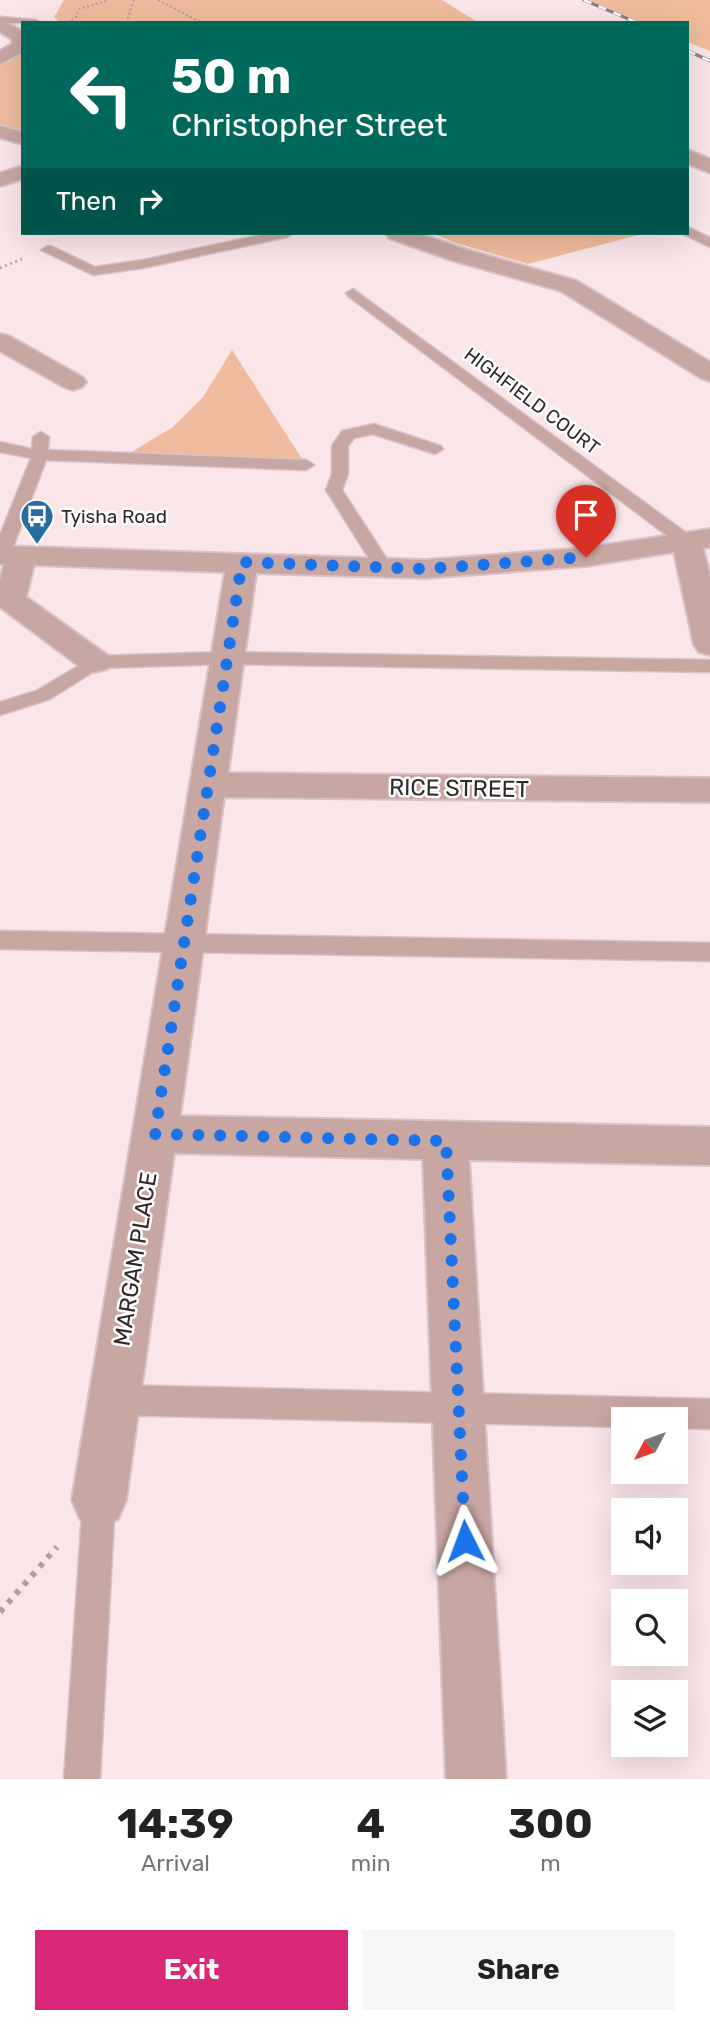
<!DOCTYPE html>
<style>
body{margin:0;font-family:Rubik,sans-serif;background:#f6f6f6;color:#222;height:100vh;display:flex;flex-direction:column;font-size:26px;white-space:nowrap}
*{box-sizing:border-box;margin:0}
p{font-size:23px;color:#767676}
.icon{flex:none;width:38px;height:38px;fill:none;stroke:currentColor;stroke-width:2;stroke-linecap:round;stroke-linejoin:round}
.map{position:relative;height:1779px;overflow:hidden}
.sheet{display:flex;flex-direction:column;background:#fff;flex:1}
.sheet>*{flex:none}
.top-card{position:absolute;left:21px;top:21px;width:668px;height:214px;border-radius:0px;box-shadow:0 7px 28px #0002;background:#00695c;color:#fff;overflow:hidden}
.needle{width:46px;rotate:229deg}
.tools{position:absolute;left:611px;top:1407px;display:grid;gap:14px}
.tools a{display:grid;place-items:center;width:77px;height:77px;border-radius:0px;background:#fff;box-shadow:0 7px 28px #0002;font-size:35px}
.pin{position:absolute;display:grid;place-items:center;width:60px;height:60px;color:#fff;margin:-72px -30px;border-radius:50% 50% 50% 0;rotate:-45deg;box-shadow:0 0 7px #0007}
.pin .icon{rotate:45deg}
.me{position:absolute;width:77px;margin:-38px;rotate:357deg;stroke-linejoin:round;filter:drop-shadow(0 0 5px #0008)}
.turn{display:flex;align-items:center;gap:24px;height:147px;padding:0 35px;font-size:32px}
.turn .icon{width:91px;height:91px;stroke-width:2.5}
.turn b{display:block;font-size:49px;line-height:60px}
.then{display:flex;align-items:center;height:66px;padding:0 35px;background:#0003;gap:14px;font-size:26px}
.eta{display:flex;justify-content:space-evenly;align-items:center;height:119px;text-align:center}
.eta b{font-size:42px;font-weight:700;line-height:49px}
.button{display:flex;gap:14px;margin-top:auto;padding:14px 35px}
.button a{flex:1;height:80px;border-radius:0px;background:#db2777;color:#fff;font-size:28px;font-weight:700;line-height:80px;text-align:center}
.button a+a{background:#f6f6f6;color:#222}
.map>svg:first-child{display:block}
</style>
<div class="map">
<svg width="710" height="1779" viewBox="0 0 710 1779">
<rect width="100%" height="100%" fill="#fae5e9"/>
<g fill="#efbb9c">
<polygon points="64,0 442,0 479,23 60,23 54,17"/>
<polygon points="590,0 710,0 710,51 688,42 688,23 643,23"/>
<polygon points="23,54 23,130 0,124 0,64"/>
<polygon points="432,233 646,233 528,264 456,243"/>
<polygon points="232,350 304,462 130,453 173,427 203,397"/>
</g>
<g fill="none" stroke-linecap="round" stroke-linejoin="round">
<defs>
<g id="lane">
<polygon points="0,17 36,20 41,23 0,23"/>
<polygon points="688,227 710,238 710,247 683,234 688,233"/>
<polygon points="270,233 293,233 287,237 143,268 93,275 41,250 48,246 53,247 95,267 143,260"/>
<polygon points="353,289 693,538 696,542 693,546 681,546 348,296 346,293"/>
<polygon points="374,424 441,446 443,449 435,454 373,434 354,438 348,446 348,474 342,490 392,567 383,572 377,571 326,490 332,474 332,446 342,431"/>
<polygon points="41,432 49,437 48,450 306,460 314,465 306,470 46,460 10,555 7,559 0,560 0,535 31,458 0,452 0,442 32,449 33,437"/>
<polygon points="227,652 710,660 710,672 227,664 99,668 50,699 0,715 0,702 36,691 95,656"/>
<polygon points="0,931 710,943 710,961 0,949"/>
<polygon points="113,1385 710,1399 710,1429 676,1428 676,1419 623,1419 623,1427 113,1415 102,1410 98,1400 102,1390"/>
<polygon points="99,1484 110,1489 115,1500 100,1779 64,1779 83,1500 88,1489"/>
</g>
<g id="street">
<polygon points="0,20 23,31 23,52 0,64 0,51 12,44 12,39 0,32"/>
<polygon points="0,126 23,132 23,144 0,138"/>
<polygon points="688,150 710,159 710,173 688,164"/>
<polygon points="23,166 23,179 0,186 0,173"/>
<polygon points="386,233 417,233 464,249 577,281 710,362 710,381 701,378 561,291 448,259 389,238"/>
<polygon points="0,334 9,336 82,377 86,382 82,387 73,390 64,387 0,351"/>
<polygon points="710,529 710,547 703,548 710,576 710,655 699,652 694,645 674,552 586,566 425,578 256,573 228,773 710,778 710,802 224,797 180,1116 710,1127 710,1165 469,1160 506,1779 446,1779 423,1159 174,1153 126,1500 118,1519 99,1527 80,1519 72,1500 225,572 34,565 26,597 107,655 111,662 107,669 95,672 83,669 0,607 0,580 4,564 0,564 0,546 425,560 586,548"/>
</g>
</defs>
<use href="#lane" stroke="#d6c3c7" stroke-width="3"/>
<use href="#street" stroke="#d6c3c7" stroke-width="4"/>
<g stroke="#af9ea2" stroke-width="2" stroke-dasharray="2 2.5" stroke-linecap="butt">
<polyline points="158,0 202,23"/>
<polyline points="68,23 76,17 79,9 109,0"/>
<polyline points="126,23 134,0"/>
</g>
<polyline stroke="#af9ea2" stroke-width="2.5" stroke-dasharray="2 3.5" stroke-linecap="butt" points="0,268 22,259"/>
<polyline stroke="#af9ea2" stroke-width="6" stroke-dasharray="5 7" stroke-linecap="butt" points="0,1612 57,1547"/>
<use href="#lane" fill="#c8a6a1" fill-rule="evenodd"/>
<use href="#street" fill="#c8a6a1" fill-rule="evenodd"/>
<defs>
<g id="rail">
<polyline points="584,0 638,23"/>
<polyline points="688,51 710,61"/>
</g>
</defs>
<use href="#rail" stroke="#918385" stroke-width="3.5"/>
<use href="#rail" stroke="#fff" stroke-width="2.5" stroke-dasharray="8" stroke-linecap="butt"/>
</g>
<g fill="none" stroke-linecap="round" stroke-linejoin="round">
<polyline stroke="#1a73e8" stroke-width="12" stroke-dasharray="0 21.6" points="465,1541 446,1141 155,1134 242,562 425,569 586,557"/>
</g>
<defs>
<symbol id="bus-pin" viewBox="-11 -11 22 30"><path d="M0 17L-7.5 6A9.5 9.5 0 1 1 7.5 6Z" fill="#286ca1" stroke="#fff"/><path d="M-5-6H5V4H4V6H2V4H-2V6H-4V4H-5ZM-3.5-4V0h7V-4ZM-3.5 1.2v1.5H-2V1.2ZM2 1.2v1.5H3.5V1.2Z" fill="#fff"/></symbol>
</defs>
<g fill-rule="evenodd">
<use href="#bus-pin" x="18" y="497" width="38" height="52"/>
</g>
<g text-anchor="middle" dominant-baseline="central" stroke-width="5" stroke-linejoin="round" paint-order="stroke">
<g font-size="19" fill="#31292b" stroke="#fff">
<text transform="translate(532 401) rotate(37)">HIGHFIELD COURT</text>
</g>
<g font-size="19" fill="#31292b" stroke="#fff" text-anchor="start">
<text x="61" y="516">Tyisha Road</text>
</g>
<g font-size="23" fill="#31292b" stroke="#fff">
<text transform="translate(459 788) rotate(1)">RICE STREET</text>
<text transform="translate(135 1259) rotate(-81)">MARGAM PLACE</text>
</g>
</g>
</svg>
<div class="tools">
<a><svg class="needle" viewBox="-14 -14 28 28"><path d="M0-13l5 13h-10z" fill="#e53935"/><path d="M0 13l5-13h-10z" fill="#767676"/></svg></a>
<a><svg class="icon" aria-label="sound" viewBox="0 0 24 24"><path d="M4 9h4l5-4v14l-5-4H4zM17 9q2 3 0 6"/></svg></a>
<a><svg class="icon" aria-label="search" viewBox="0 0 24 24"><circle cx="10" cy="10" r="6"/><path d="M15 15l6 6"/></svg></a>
<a><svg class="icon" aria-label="layers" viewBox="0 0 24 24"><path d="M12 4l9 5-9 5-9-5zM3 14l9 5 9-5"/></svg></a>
</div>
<div class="pin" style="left:586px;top:557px;background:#d93025"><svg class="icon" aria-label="arrive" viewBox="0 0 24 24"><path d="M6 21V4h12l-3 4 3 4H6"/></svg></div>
<svg class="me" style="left:465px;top:1541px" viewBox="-20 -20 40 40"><path d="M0-17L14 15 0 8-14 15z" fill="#1a73e8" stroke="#fff" stroke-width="4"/></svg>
<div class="top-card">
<div class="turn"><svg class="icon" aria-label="left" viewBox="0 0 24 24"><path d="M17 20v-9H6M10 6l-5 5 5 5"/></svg><div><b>50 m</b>Christopher Street</div></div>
<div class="then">Then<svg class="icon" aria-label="right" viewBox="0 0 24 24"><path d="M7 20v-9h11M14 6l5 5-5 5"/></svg></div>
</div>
</div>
<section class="sheet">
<div class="eta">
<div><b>14:39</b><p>Arrival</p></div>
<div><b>4</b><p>min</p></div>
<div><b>300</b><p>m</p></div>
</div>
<div class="button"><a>Exit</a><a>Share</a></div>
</section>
